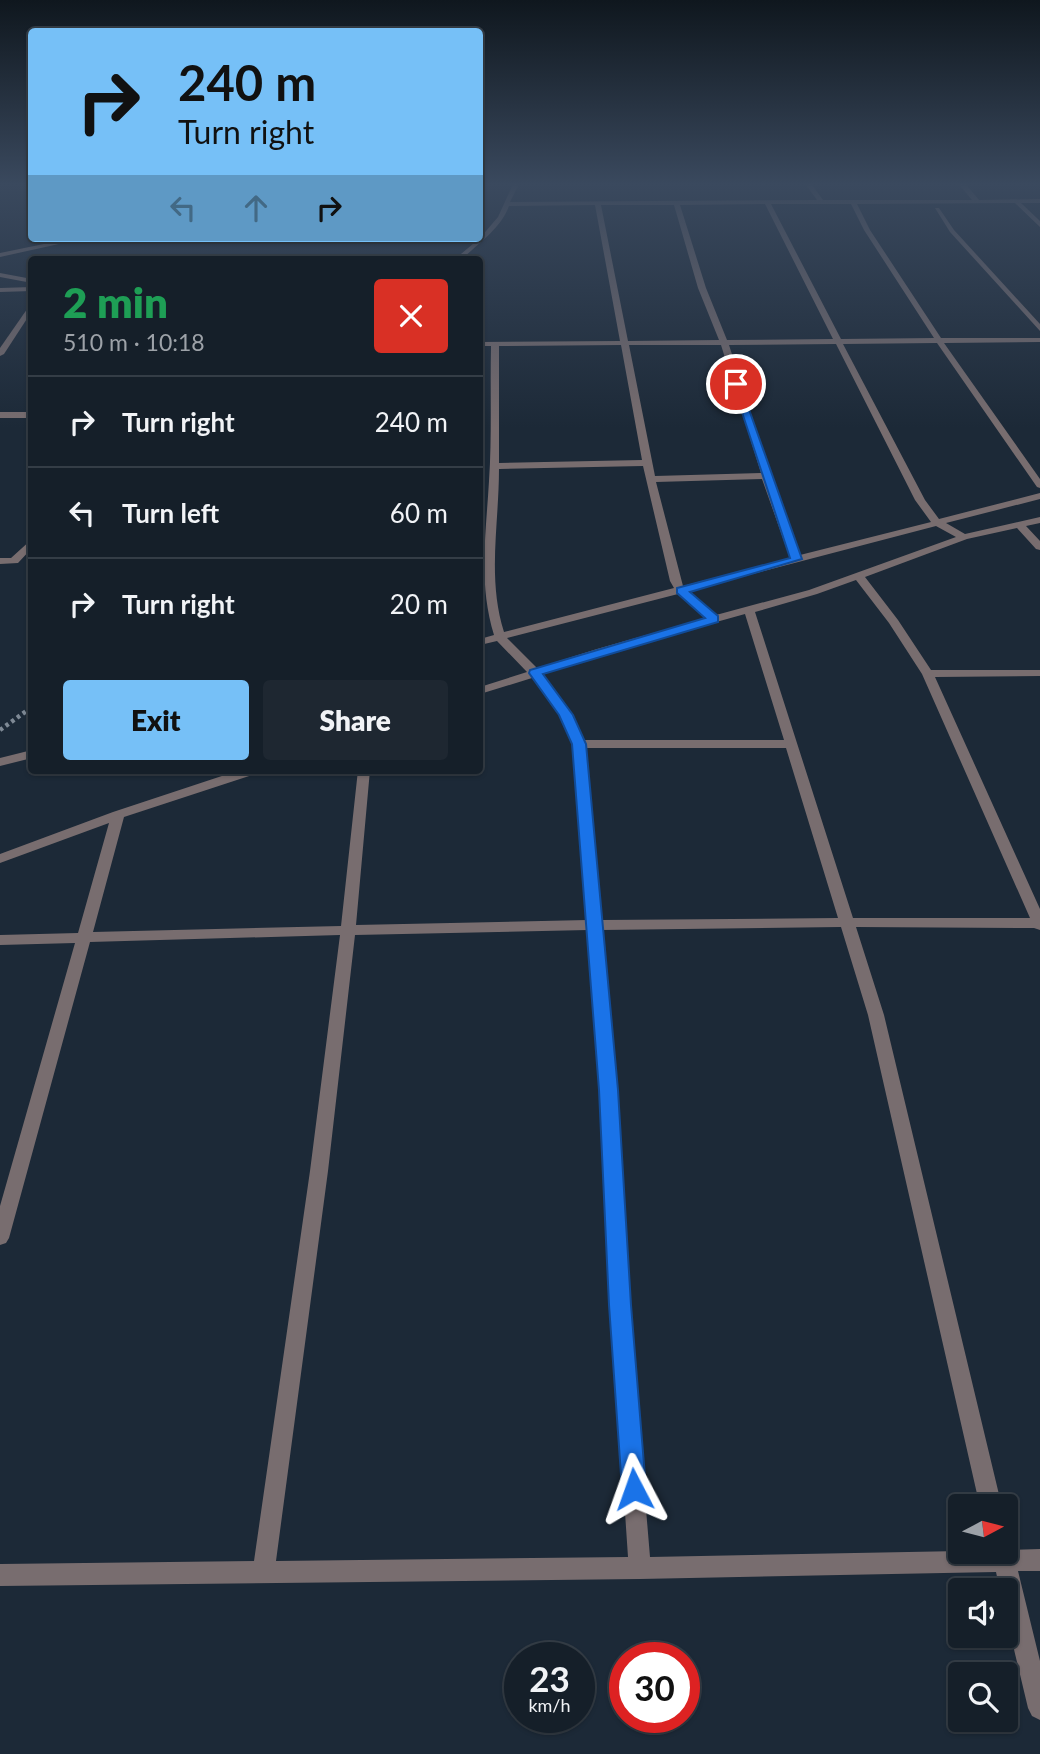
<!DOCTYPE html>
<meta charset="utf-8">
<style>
body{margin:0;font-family:Lato,sans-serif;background:#1e2731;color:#f1f3f6;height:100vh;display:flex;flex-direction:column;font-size:26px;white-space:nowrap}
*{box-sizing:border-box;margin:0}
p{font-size:23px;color:#9da2a8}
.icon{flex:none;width:38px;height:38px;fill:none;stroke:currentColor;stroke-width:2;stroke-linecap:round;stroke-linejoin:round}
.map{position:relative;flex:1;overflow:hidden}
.details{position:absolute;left:28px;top:256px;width:455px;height:518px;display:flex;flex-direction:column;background:#151f29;border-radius:7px;box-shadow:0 2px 5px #0004,0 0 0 2px #343d46}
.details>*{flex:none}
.banner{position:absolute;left:28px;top:28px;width:455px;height:214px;border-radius:7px;box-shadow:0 2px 5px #0004,0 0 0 2px #343d46;background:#76c0f7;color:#111;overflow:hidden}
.needle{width:46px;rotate:83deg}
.buttons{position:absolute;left:948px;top:1494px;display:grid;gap:14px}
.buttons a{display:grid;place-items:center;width:70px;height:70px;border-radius:7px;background:#151f29;box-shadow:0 2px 5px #0004,0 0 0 2px #343d46;font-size:35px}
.speed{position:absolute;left:504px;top:1642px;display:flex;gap:14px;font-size:35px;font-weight:700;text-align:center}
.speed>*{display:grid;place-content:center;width:91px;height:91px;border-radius:50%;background:#151f29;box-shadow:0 2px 5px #0004,0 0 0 2px #343d46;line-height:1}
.speed small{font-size:18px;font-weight:400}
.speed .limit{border:10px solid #d22;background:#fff;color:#111}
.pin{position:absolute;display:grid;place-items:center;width:60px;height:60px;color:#fff;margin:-30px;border:4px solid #fff;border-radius:50%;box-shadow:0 2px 7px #0007}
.me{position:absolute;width:77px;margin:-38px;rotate:356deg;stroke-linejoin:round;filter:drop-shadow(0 0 5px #0008)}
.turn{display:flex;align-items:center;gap:24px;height:147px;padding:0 35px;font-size:32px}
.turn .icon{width:91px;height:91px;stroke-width:2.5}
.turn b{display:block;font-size:49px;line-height:60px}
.lanes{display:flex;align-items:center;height:66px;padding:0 35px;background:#0003;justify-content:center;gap:35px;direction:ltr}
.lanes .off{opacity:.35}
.round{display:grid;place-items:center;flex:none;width:74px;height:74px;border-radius:7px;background:#1e2731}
.summary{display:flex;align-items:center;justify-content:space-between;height:119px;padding:0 35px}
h1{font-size:42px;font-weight:800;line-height:52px;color:#1e9e55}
.cta{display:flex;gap:14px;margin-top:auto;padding:14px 35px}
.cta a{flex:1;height:80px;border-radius:7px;background:#76c0f7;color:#111;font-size:28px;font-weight:800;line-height:80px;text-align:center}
.cta a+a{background:#1e2731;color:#f1f3f6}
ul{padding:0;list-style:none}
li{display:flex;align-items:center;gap:21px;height:91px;padding:0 35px;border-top:2px solid #343d46}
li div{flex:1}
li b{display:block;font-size:26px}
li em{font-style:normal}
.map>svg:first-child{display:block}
</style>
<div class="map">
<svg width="1040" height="1754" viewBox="0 0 1040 1754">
<rect width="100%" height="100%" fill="#1c2937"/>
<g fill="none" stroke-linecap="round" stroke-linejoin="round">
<polyline stroke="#7e8995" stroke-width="4.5" stroke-dasharray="3.5 3.5" stroke-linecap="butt" points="0,730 32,707"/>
<g fill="#786d6f" fill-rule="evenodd">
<path d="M514 182H520L510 202 817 200 804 182H810L823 200H972L957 182H964L979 200 1040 199V203H1021L1040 221V227L1015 203 857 204 870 230 941 338H1040V342L944 343 1040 479V488L1037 487 937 343 843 344 925 500 939 519 1040 493V499L946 523 965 534 1040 517V523L1026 526 1040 541V550L1036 549 1017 528 967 539 865 577 898 620 931 670H1040V676L935 677 1040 909V930L1034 928 856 927 884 1015 1002 1507H980L868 1015 841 927 602 930 617 1090 629 1305 650 1557 961 1551 1006 1552V1544L1012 1550 1040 1549V1571H1018L1040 1661V1720L1032 1716 1028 1708 1006 1616V1591H1000L996 1572 640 1579 0 1586V1564L254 1561 310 1171 340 935 90 942 9 1238 6 1243 0 1245V1206L75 943 0 945V935L78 933 109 823 0 863V854L113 812 240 770H259L258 773 124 817 93 932 341 926 358 770H370L356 925 587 920 573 744 560 715 532 678 480 694V687L527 672 497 641 480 645V639L494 635C478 583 486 534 489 481 492 436 490 391 491 346H480V342L620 341 595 205 509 206C501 228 479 243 462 259H455L480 238 498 217ZM765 204 833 339 727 340 706 288 680 205ZM771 204H851L864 230 934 338 841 339ZM601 205H674L698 288 719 340 628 341ZM836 344 915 500 931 522 800 555 771 476 729 345ZM621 345 642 460 499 463V346ZM629 345H721L761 473 655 476ZM643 466 670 581 674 588 504 632C487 578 499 525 499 469ZM762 479 790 558 683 586 656 482ZM936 526 956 537 809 590 716 615 688 591ZM856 580 889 623 922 674 1030 918H853L755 612 817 594ZM678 594 706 618 597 649 537 668 507 638ZM745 614 784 740H584L572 715 542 674 605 653ZM586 748H786L838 918 602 920ZM588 930 601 1090 611 1305 628 1557 276 1561 328 1171 355 935Z"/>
<polygon points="935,208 939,208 954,230 1040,324 1040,331 950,232"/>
<polygon points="73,238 86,238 0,257 0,253"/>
<polygon points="0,273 32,279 32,283 0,277"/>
<polygon points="32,287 32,291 0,292 0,288"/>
<polygon points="32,302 32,311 4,354 0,356 0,348"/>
<rect x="0" y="412" width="32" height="6"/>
<polygon points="32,539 32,548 18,563 0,564 0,558 11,558"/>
<polygon points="32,750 32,758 0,766 0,758"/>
</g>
</g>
<linearGradient id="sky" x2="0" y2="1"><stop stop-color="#0f171e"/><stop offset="0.43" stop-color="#3a495e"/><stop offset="1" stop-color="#3a495e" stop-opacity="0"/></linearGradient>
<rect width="1040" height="428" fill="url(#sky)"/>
<polygon fill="#1a73e8" stroke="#114b97" stroke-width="2" points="732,382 740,384 802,559 690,592 718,616 718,622 543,674 573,715 586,744 618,1090 631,1305 646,1489 642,1497 634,1501 625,1497 622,1489 609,1305 599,1090 572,744 559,715 529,673 530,670 705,618 677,593 677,588 790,558"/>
</svg>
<div class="buttons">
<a><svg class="needle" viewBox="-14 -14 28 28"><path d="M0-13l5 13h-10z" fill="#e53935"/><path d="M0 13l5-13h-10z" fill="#9da2a8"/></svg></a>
<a><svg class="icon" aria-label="sound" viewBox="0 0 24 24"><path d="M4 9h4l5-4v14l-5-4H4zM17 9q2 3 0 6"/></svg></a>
<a><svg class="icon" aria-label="search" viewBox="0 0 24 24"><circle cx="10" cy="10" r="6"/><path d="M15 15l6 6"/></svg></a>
</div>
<div class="speed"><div>23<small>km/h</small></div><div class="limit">30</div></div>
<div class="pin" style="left:736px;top:384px;background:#d93025"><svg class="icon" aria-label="arrive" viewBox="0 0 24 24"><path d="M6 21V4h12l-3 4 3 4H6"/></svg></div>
<svg class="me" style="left:634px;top:1489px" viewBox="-20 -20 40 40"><path d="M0-17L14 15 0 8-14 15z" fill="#1a73e8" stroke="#fff" stroke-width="4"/></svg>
<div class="banner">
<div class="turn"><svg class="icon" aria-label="right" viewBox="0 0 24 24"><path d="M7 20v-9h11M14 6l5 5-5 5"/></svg><div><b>240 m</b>Turn right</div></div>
<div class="lanes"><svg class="icon off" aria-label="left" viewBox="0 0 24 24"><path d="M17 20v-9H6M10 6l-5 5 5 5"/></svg><svg class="icon off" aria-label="ahead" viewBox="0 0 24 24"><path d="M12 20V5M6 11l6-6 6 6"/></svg><svg class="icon" aria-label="right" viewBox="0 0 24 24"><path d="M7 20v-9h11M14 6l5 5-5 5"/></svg></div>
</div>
<section class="details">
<div class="summary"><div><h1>2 min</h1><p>510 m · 10:18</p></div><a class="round" style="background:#d93025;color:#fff"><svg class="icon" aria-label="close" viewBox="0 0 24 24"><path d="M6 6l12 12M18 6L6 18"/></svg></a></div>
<ul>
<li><svg class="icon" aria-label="right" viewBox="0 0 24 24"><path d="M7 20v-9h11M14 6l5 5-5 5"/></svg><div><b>Turn right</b></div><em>240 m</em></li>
<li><svg class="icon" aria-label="left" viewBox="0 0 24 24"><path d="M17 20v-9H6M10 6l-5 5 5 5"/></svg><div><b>Turn left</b></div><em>60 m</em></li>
<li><svg class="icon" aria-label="right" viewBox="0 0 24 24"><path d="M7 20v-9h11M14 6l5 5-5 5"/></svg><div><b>Turn right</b></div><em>20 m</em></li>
</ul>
<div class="cta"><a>Exit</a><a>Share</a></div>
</section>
</div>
